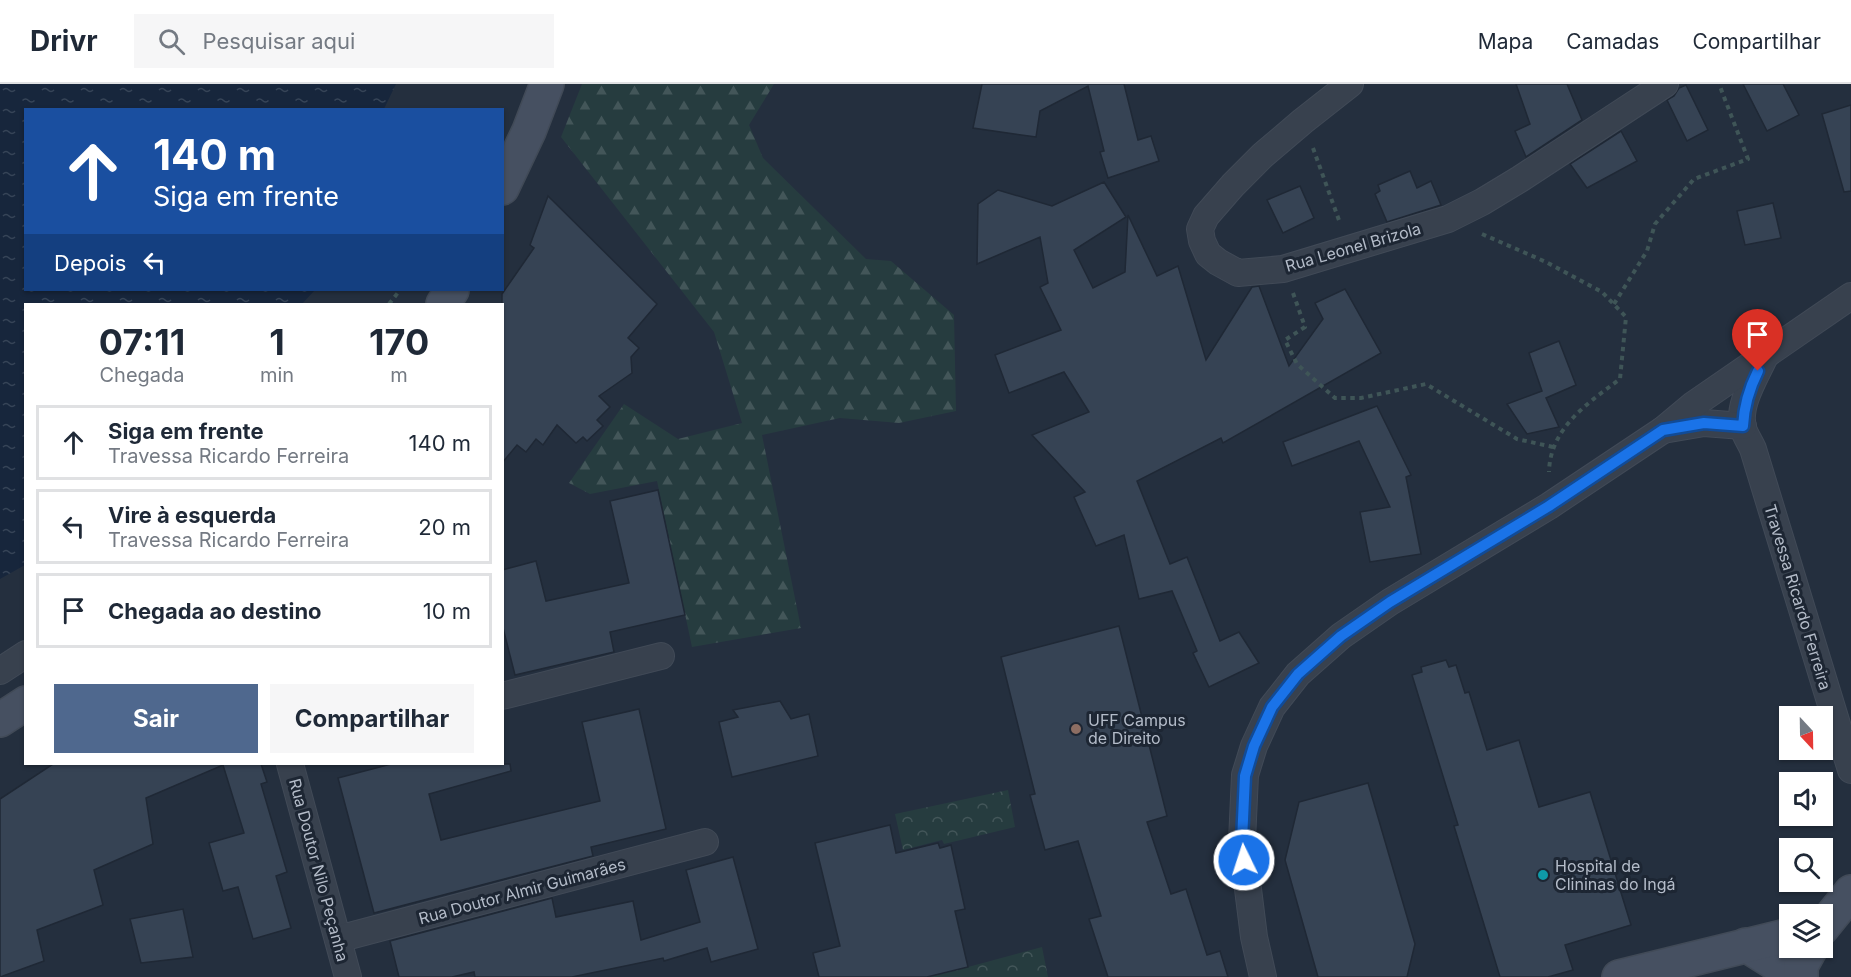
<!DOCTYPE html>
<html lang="pt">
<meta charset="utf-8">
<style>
body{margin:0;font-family:Inter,sans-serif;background:#f6f6f7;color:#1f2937;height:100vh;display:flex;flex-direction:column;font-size:22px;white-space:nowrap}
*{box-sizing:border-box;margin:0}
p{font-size:20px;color:#747a83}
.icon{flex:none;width:33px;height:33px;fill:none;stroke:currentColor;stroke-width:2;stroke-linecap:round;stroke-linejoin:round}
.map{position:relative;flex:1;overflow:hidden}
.side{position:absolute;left:24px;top:219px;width:480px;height:462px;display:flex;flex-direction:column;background:#fff;border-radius:0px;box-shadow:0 2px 4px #0004}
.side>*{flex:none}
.hud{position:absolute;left:24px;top:24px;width:480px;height:183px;border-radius:0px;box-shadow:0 2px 4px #0004;background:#1a4fa0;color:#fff;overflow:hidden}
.needle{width:39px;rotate:158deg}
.buttons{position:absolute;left:1779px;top:622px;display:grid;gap:12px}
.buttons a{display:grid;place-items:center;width:54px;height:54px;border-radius:0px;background:#fff;box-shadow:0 2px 4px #0004;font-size:30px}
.pin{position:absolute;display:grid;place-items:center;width:51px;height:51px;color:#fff;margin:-62px -26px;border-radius:50% 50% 50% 0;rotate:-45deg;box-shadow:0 0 6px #0007}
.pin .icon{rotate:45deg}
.me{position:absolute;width:66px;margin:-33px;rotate:356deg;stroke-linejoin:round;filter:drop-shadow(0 0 4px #0008)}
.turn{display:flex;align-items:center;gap:21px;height:126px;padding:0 30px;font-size:27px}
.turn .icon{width:78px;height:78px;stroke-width:2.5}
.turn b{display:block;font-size:42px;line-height:51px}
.then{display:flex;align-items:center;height:57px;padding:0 30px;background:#0003;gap:12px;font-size:22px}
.eta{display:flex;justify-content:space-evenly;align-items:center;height:102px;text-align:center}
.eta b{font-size:36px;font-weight:700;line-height:42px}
.button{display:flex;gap:12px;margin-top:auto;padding:12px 30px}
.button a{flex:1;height:69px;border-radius:0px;background:#4f688e;color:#fff;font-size:24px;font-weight:700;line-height:69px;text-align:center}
.button a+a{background:#f6f6f7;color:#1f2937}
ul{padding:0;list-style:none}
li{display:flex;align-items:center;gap:18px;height:75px;margin:0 12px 9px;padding:0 18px;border:3px solid #e0e1e3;border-radius:0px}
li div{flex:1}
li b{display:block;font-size:22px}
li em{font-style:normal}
header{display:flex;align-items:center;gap:36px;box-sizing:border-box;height:84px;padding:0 30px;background:#fff;border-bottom:2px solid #e0e1e3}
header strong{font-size:28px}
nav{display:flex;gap:33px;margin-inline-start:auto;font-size:21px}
.search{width:420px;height:54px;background:#f6f6f7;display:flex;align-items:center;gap:15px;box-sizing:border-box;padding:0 21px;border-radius:0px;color:#747a83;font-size:22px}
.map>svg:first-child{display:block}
</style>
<header>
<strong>Drivr</strong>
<div class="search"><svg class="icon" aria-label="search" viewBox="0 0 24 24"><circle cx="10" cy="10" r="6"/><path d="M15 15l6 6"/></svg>Pesquisar aqui</div>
<nav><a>Mapa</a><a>Camadas</a><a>Compartilhar</a></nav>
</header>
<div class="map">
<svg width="1851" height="893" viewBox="0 0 1851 893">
<defs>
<pattern id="forest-firs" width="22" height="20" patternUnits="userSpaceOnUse" patternTransform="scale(1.5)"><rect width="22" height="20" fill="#263c3f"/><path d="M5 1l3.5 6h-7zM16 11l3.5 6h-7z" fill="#435659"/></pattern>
<pattern id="park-crowns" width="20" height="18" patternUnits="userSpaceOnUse" patternTransform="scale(1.5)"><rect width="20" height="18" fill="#263c3f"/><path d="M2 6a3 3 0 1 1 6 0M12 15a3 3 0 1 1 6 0" fill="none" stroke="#435659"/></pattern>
<pattern id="water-ripples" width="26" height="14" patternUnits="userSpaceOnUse" patternTransform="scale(1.5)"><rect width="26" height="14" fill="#17263c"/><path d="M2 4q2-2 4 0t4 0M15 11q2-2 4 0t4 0" fill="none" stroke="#364457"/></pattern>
</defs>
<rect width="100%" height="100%" fill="#242f3e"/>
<polygon fill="url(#forest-firs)" points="582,0 774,0 749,41 763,74 866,175 891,177 954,231 956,327 899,339 840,334 762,351 801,544 692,563 657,397 590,410 569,399 624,320 678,355 742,339 714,248 561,53"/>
<g fill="url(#park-crowns)">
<polygon points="1008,706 1015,743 944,760 942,756 903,766 895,730"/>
<polygon points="1042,863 1048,893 902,893 960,883 968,883"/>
</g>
<polygon fill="url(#water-ripples)" points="0,0 396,0 384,25 26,26 26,206 315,206 302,220 26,220 25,481 0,495"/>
<g fill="#364354" stroke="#1f2835" stroke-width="1.5">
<polygon points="982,0 1124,0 1138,56 1151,52 1159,77 1108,94 1100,68 1104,67 1088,2 1040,27 1036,53 973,44"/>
<polygon points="1516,0 1567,0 1582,36 1526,73 1515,47 1530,40"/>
<polygon points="1743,0 1783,0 1799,31 1767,47"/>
<polygon points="1686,1 1708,46 1687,57 1667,16 1674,12 1679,4"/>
<polygon points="1851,21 1851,107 1844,108 1822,30"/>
<polygon points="1621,47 1637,77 1587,104 1570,80"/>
<polygon points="1410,87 1417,104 1431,97 1441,121 1387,138 1375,110 1380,107 1378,101"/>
<polygon points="1104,98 1126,133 1074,166 1093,204 1125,188 1128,131 1157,192 1178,182 1206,276 1252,203 1259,202 1289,282 1323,235 1315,219 1345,205 1381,269 1223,359 1221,354 1137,397 1170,480 1187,473 1220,557 1239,548 1259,579 1209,603 1193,569 1197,567 1172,507 1139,515 1124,451 1096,462 1074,413 1085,408 1032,351 1089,328 1064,288 1009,309 995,271 1061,246 1040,203 1048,199 1040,153 977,180 978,120 998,106 1052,122"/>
<polygon points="1300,102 1314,134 1283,149 1267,116"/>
<polygon points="548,112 657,220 628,254 639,264 631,273 632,289 599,312 610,323 597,336 603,342 587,357 583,353 576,359 557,341 543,361 536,355 526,368 517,361 502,379 502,210 534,164 530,161"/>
<polygon points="1773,119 1781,154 1745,161 1737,127"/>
<polygon points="1559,257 1576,301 1546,314 1559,343 1527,350 1507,320 1542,307 1529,269"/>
<polygon points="1377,322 1411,391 1406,393 1421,470 1370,478 1360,428 1390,423 1359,357 1292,382 1283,358"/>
<polygon points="658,406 685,531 610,548 614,568 515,591 502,540 502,486 536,477 546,517 629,499 610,417"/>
<polygon points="1119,542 1167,732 1147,738 1171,810 1186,805 1207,871 1220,867 1228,893 1108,893 1089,835 1101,832 1078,757 1045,766 1030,711 1035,710 1001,573"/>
<polygon points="1446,576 1449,583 1456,581 1465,609 1469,608 1487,666 1519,656 1539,723 1590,708 1631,841 1565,861 1573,886 1548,893 1500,893 1454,742 1458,741 1412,591 1422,588 1421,583"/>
<polygon points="780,617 791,635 809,630 818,672 732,693 719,638 738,633 733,626"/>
<polygon points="639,625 666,745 591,763 593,772 374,829 338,694 391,680 510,680 511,687 429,710 441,756 600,717 582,638"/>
<polygon points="53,680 261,680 267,698 261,700 287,788 276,792 291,844 253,855 238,803 223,807 209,759 244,749 223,681 146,714 153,760 94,786 103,821 37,846 44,877 0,893 0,715"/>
<polygon points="1368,699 1415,860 1407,893 1318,893 1285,776 1299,718"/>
<polygon points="890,741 896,769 938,759 940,764 951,761 965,825 955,827 968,883 927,893 819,893 813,869 840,862 815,759"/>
<polygon points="733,773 758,865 711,878 707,864 664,877 663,874 572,893 475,893 474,888 452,893 399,893 390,857 552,814 556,833 633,817 641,856 700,838 686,786"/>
<polygon points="183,825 193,873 141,879 130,835"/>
</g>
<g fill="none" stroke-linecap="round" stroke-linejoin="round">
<defs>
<g id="street">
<polyline points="1350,0 1303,37 1263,71 1233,101 1206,132 1200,145 1202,157 1208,170 1218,178 1238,189 1283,185 1448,135 1482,118 1520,95 1665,0"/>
<path d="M1765 272C1756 292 1737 321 1743 344 1745 351 1750 358 1753 365L1851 686"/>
<polyline points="1663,346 1704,339 1743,342"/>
<polyline points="0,587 26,570"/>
<polyline points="502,612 661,572"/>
<polyline points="290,680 348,893"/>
<polyline points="338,855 705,758"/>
<polyline points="1263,893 1254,853 1242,757 1245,691 1254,662 1272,623 1298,590 1341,552 1390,518 1549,422 1663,346 1693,321 1851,212"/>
</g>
<g id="secondary">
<polyline points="502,104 529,47 547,0"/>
<polyline points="443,220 452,206"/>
<polyline points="0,636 26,619"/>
<polyline points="1822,844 1851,808"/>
<polyline points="1746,861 1789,888 1794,893"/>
<polyline points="1619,893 1790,851"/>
<polyline points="1801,893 1801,882 1811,864"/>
</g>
</defs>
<use href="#street" stroke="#414a57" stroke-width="28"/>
<use href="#secondary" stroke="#414a57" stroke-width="36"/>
<g stroke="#3f5557" stroke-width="4" stroke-dasharray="4.5 4.5" stroke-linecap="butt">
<polyline points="1313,64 1340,139"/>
<path d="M1482 150 1546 178 1602 208 1626 233 1620 295C1588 319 1550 344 1549 388"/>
<polyline points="1293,209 1305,243 1285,256 1297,280 1335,314 1361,314 1426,300 1517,355 1553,363"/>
<polyline points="389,220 400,206"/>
<polyline points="1614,220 1647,167 1655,140 1694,95 1748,75 1719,0"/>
</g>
<use href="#street" stroke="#38414e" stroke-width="26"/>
<use href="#secondary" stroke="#465061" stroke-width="33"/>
</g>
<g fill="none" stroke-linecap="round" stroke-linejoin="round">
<defs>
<path id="route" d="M1244 776 1242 757 1245 692 1254 662 1272 623 1298 590 1341 552 1390 518 1549 422 1663 346 1704 339 1743 342C1744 322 1749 305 1758 287"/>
</defs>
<use href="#route" stroke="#114b97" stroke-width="15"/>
<use href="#route" stroke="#1a73e8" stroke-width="10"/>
</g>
<circle fill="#8d6e63" stroke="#1d2633" stroke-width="2" cx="1076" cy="645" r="6"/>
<circle fill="#0f9aa8" stroke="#1d2633" stroke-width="2" cx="1543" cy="791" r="6"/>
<g text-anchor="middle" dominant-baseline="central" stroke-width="6" stroke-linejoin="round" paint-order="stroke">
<g font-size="16" fill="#b4bcc9" stroke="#1d2633">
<text transform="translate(1353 163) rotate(-16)">Rua Leonel Brizola</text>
<text transform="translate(1798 513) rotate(73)">Travessa Ricardo Ferreira</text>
<text transform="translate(319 786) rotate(75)">Rua Doutor Nilo Peçanha</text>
<text transform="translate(522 807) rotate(-15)">Rua Doutor Almir Guimarães</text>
</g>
<g font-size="16" fill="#b4bcc9" stroke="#1d2633" text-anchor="start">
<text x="1088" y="636">UFF Campus<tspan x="1088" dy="18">de Direito</tspan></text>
<text x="1555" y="782">Hospital de<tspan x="1555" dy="18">Clininas do Ingá</tspan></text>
</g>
</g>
</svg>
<div class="buttons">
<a><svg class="needle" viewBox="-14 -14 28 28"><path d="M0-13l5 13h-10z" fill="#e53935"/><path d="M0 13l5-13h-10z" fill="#747a83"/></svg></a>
<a><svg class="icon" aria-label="sound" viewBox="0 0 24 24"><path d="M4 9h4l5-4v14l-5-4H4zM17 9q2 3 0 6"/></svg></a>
<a><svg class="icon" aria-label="search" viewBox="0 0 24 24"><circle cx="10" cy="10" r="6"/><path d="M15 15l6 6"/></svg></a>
<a><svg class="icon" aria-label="layers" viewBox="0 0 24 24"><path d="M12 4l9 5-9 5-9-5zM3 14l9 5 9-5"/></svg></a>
</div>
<div class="pin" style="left:1758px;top:287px;background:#d93025"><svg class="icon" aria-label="arrive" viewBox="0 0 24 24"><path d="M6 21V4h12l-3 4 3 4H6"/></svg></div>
<svg class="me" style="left:1244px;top:776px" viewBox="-20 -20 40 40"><circle r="17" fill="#1a73e8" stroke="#fff" stroke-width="3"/><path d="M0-11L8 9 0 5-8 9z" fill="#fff"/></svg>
<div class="hud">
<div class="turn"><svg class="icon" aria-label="ahead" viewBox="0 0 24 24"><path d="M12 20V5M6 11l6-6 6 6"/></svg><div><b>140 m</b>Siga em frente</div></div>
<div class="then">Depois<svg class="icon" aria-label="left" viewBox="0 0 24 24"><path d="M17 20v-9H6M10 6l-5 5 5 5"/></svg></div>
</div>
<section class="side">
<div class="eta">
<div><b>07:11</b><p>Chegada</p></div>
<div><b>1</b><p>min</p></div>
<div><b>170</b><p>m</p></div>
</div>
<ul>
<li><svg class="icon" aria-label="ahead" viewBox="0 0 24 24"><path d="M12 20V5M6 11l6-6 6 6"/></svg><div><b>Siga em frente</b><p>Travessa Ricardo Ferreira</p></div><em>140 m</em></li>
<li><svg class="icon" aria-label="left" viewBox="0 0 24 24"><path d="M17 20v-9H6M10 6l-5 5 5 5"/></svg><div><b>Vire à esquerda</b><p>Travessa Ricardo Ferreira</p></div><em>20 m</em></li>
<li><svg class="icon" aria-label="arrive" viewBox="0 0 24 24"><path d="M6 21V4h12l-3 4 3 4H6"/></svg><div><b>Chegada ao destino</b></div><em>10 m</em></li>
</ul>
<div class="button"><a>Sair</a><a>Compartilhar</a></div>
</section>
</div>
